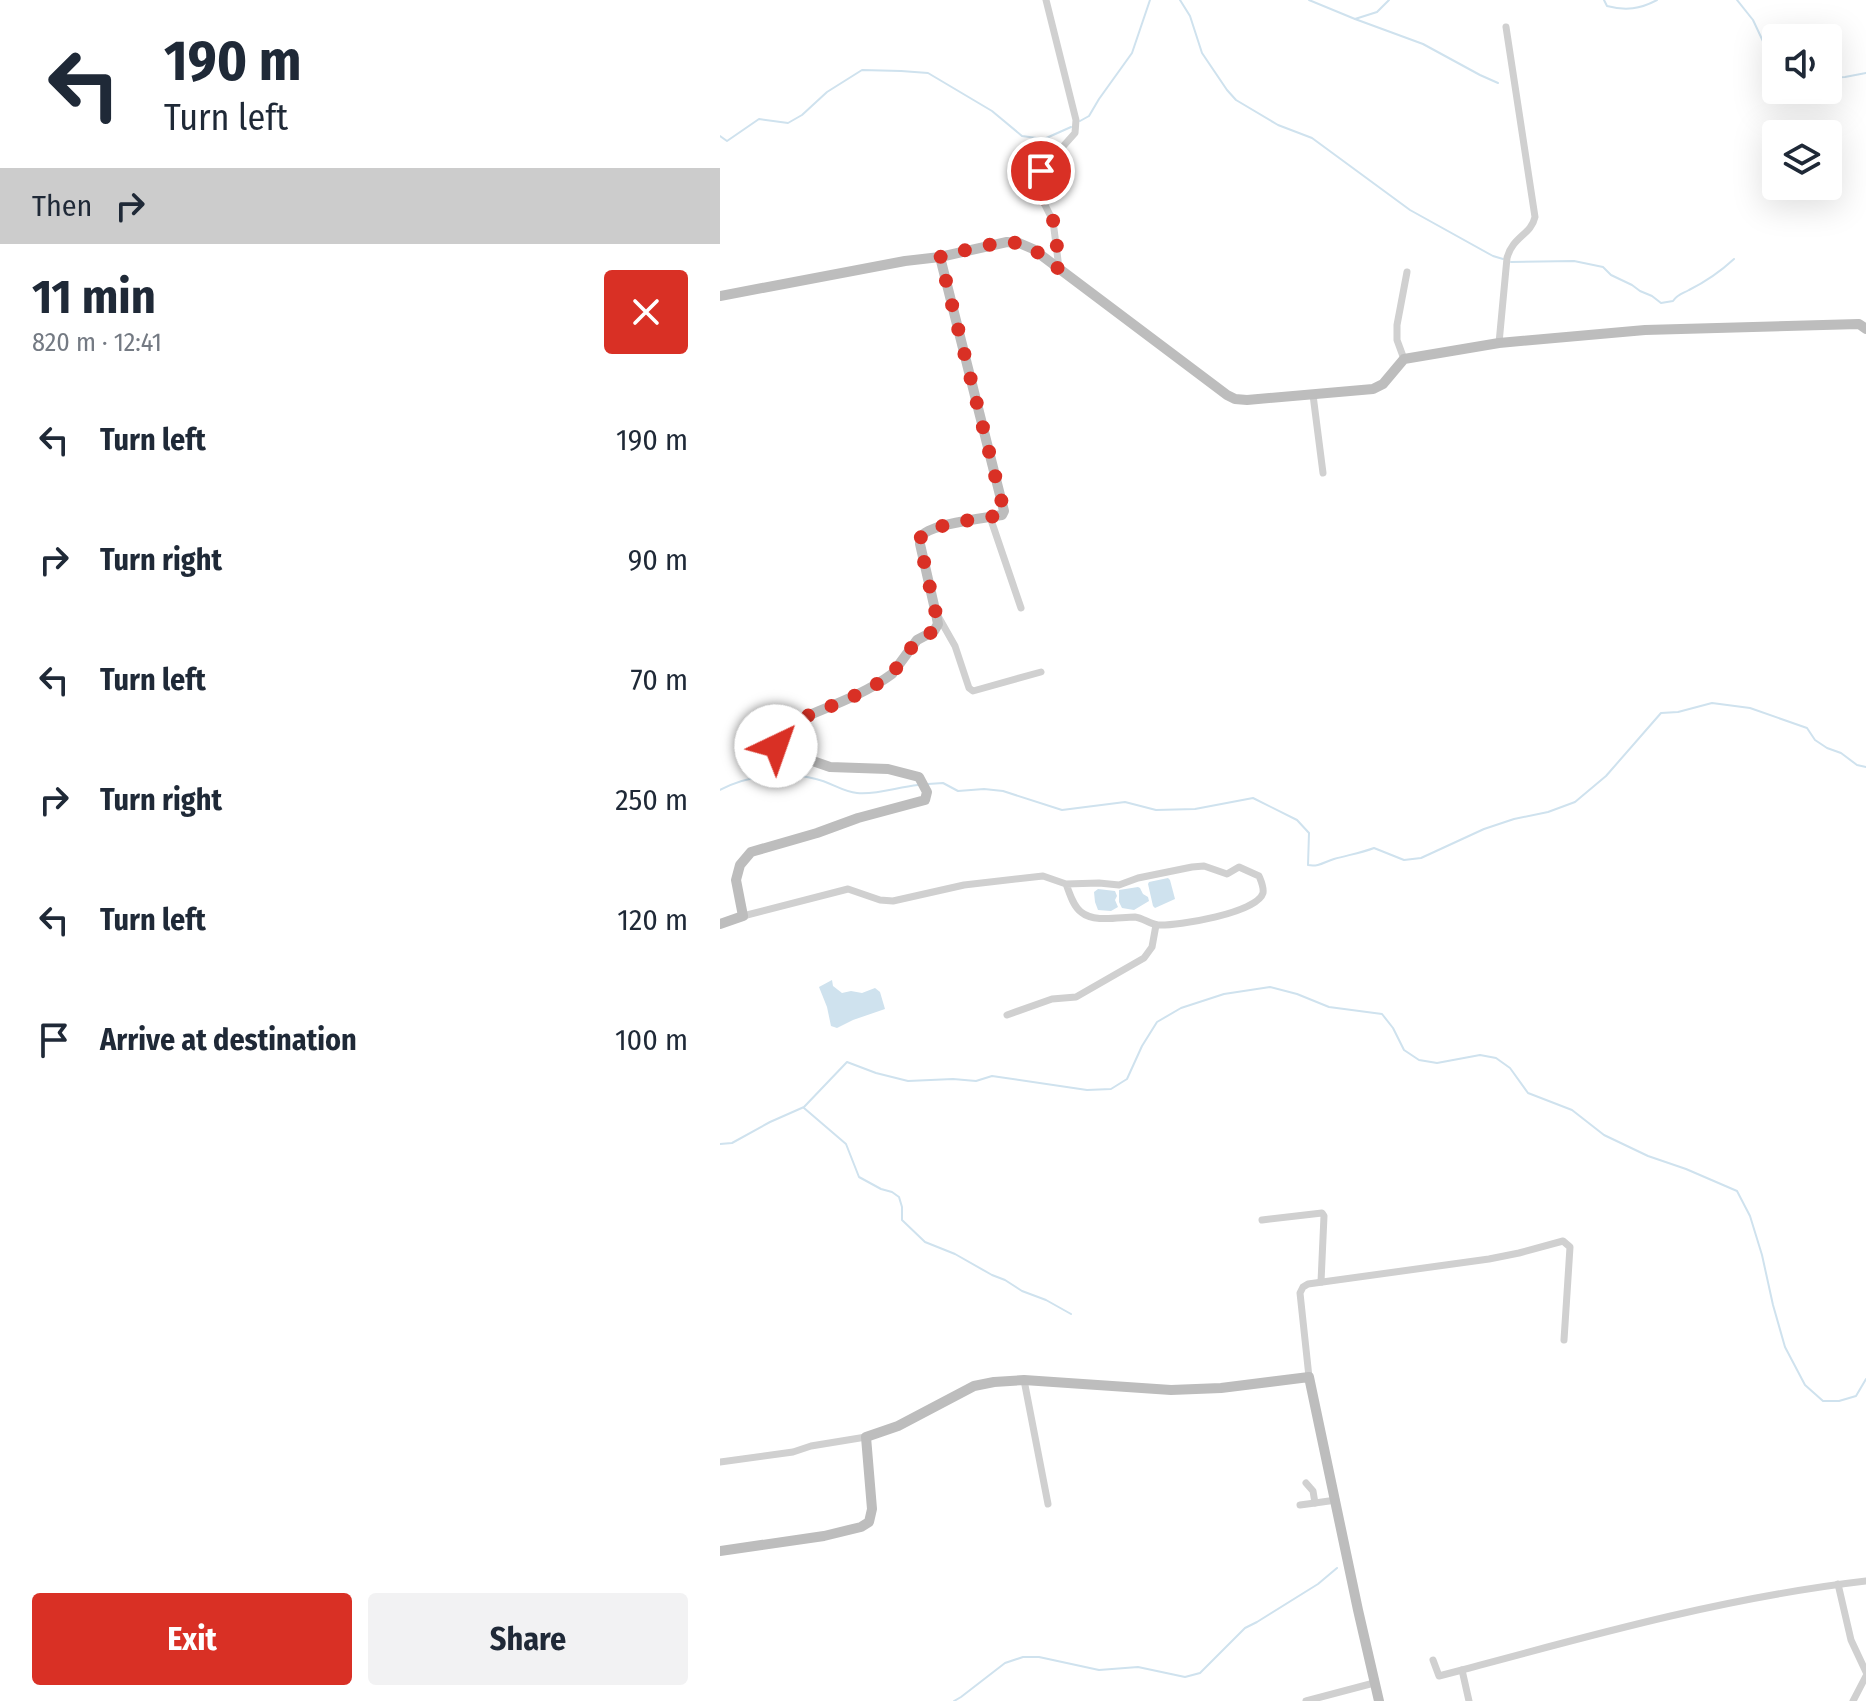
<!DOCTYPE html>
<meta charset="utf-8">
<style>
body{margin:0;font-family:"Fira Sans Condensed",sans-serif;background:#f2f2f3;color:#1f2937;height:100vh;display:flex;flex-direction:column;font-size:30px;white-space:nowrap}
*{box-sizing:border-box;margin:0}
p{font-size:26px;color:#747a83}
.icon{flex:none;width:44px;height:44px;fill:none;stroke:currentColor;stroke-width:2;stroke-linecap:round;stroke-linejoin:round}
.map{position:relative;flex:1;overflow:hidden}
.panel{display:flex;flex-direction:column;background:#fff;width:720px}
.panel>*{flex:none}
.hud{background:#fff;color:#1f2937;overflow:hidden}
.controls{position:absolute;left:1042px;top:24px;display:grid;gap:16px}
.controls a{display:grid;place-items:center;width:80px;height:80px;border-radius:8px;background:#fff;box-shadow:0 8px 32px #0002;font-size:40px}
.pin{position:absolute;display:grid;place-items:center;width:68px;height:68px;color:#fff;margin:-34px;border:4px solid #fff;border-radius:50%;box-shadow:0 2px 8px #0007}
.me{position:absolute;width:88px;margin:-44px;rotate:42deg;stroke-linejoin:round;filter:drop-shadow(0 0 6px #0008)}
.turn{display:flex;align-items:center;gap:28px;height:168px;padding:0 32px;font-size:36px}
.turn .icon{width:104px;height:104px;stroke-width:2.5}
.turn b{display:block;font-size:56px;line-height:68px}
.then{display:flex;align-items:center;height:76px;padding:0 32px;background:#0003;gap:16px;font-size:30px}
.round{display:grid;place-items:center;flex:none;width:84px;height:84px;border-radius:8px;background:#f2f2f3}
.head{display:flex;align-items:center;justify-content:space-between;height:136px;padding:0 32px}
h1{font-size:48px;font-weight:700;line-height:60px}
.action{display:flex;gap:16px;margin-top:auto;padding:16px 32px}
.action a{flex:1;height:92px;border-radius:8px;background:#d93025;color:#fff;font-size:32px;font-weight:700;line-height:92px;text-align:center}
.action a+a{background:#f2f2f3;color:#1f2937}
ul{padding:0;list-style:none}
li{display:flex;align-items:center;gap:24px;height:120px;padding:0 32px}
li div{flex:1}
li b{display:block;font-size:30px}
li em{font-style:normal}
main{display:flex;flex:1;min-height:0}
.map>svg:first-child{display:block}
</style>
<main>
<section class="panel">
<div class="hud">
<div class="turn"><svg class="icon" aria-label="left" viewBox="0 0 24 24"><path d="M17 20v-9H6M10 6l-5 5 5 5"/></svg><div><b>190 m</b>Turn left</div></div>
<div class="then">Then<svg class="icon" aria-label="right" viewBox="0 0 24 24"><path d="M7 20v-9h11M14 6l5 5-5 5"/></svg></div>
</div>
<div class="head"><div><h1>11 min</h1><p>820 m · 12:41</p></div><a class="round" style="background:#d93025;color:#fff"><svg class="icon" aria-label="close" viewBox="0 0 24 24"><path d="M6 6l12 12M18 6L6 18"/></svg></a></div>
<ul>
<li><svg class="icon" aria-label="left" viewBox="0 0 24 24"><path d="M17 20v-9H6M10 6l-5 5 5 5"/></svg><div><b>Turn left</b></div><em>190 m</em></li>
<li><svg class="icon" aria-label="right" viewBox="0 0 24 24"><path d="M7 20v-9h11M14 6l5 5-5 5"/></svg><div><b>Turn right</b></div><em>90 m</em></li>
<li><svg class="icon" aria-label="left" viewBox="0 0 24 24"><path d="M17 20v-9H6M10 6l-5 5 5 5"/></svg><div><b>Turn left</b></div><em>70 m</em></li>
<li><svg class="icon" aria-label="right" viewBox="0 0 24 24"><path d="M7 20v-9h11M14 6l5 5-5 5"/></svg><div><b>Turn right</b></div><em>250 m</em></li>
<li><svg class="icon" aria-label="left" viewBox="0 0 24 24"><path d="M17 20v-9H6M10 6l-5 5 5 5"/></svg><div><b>Turn left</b></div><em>120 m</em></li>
<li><svg class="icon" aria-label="arrive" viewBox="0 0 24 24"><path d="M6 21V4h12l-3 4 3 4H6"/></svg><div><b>Arrive at destination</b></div><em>100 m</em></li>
</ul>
<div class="action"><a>Exit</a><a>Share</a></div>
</section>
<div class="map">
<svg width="1146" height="1701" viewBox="0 0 1146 1701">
<rect width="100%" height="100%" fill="#fff"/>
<g fill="#cfe2ee">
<polygon points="448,878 450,880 455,899 435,908 433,906 428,884 429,882"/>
<polygon points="418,887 420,888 423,894 428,897 429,901 414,910 402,908 399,902 399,890"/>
<polygon points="378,889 395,891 397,896 395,900 398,907 391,911 378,910 375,902 374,892"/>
<polygon points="112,980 113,986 122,993 131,991 142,993 155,988 160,992 165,1009 133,1020 117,1028 111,1026 107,1007 99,987"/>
</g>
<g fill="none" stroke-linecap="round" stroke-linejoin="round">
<g stroke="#cfe2ee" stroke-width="2">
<polyline points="460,0 470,16 482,53 507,90 516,100 558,125 592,138 690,210 773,256 783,259"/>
<polyline points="589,0 635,19 657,12 669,0"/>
<path d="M884 0 887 6C906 11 920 9 937 0"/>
<polyline points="1017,0 1033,20 1056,69"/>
<polyline points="635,19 703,44 760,75 778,83"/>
<polyline points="1108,78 1125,77 1146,73"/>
<polyline points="360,121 369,116 379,99 412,53 430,0"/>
<polyline points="0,136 7,141 39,119 68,123 82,115 107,92 142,70 181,71 208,73 272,111 302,136 324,139 351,127"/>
<path d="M791 262 854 261 883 267 891 275 912 285 920 291 932 296 941 303 953 301C958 294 962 294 969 290 985 282 1001 271 1014 259"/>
<path d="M208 784 223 783 238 791 264 789 283 791 342 810 405 802 436 810 475 809 533 798 577 820 589 833 588 865C599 867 604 862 614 859 628 855 641 853 654 848L684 860 701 858 764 829 794 819 828 812 855 802 886 776 941 713 958 712 992 703 1030 708 1087 728 1095 740 1107 748 1121 753 1137 765 1146 767"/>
<path d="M0 790C27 775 66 771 96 779 110 782 123 792 137 793 158 795 177 787 198 785"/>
<polyline points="84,1108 126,1144 139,1177 161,1189 172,1192 179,1197 182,1207 182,1220 205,1242 235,1254 272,1275 285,1280 302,1291 326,1300 351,1314"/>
<polyline points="0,1144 12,1143 50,1122 84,1107 127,1062 156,1073 188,1081 233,1079 256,1081 272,1076 367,1090 391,1089 407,1079 422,1046 437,1022 461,1008 504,994 550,987 577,994 609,1007 662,1014 673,1028 684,1050 699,1060 717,1063 760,1055 776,1058 790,1068 808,1093 852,1110 884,1135 928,1156 966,1169 1017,1191 1030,1216 1042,1255 1053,1305 1065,1347 1085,1385 1103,1401 1119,1401 1136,1396 1146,1379"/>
<polyline points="234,1701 241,1697 285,1663 303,1657 319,1657 379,1670 418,1667 465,1677 480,1673 525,1628 537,1622 598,1584 617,1568"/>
</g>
<g stroke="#d0d0d0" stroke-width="7">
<polyline points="326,0 356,120 355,133 321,171 317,178 316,187 333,221 339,268"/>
<path d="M779 343 787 258C793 236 811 235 815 217L786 27"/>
<polyline points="684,359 677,340 677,325 687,272"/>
<polyline points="593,395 603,473"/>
<polyline points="270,517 301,608"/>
<polyline points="218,616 235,646 249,688 253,691 321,672"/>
<path d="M23 916 128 889 160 900 173 901 244 885 323 876 346 884C350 894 353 906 361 912 374 923 399 917 415 917 423 918 430 924 438 925 458 926 537 913 543 893 544 887 541 881 539 876L519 867 507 874 484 866 472 867 418 878 399 885 379 883 346 884"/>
<polyline points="287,1015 332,999 356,997 424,958 432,947 436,925"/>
<polyline points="542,1220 602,1213 604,1216 601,1282"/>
<polyline points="589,1377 580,1293 583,1287 588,1284 769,1259 799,1253 843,1241 850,1247 844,1340"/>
<polyline points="304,1380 328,1504"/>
<polyline points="0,1462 73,1452 91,1446 146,1437"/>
<polyline points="586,1483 593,1491 595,1503 616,1500"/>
<polyline points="580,1505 595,1503"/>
<polyline points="1118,1584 1131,1640 1146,1672"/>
<polyline points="713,1660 719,1676 742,1670"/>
<polyline points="586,1701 654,1683"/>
<path d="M749 1701 742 1670C875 1634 1008 1597 1146 1581"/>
<polyline points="1133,1701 1146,1676"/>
</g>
<g stroke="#bdbdbd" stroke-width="10">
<polyline points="0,296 185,261 220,257 287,242 299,243 313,249 507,395 515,399 527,400 653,389 663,384 684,359 779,343 925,330 1139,324 1146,329"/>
<path d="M0 924 23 916 16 880 20 865 31 852 97 833 138 818 205 800 207 792 199 777 168 769 110 767 61 750 56 746 55 735 59 729C96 710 138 699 172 674L197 640 214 631 218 624 216 614 200 544C200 542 200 539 201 537 207 524 266 518 282 515L284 511 220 257"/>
<polyline points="0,1551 104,1536 141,1527 149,1522 152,1509 146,1437 178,1426 254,1386 274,1382 304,1380 451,1390 501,1388 589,1377 638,1610 659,1701"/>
</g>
</g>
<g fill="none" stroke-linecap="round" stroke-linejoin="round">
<path stroke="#d93025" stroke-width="14" stroke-dasharray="0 25.2" d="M56 746 55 735 59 729C96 710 138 699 172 674L197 640 214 631 218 624 216 614 200 544C200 542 200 539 201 537 207 524 267 518 282 515L284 511 220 257C240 252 283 238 302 244 316 249 327 260 339 269 337 254 337 238 334 224 329 203 310 193 321 171"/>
</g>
</svg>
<div class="controls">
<a><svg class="icon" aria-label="sound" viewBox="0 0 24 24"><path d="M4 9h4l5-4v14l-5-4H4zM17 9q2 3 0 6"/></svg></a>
<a><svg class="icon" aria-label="layers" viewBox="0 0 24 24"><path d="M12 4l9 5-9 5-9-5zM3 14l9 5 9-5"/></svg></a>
</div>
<div class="pin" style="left:321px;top:171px;background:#d93025"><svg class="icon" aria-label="arrive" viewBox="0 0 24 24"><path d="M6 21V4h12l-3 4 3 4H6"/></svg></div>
<svg class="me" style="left:56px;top:746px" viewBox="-20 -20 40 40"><circle r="19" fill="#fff"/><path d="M0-13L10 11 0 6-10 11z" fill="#d93025"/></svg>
</div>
</main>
